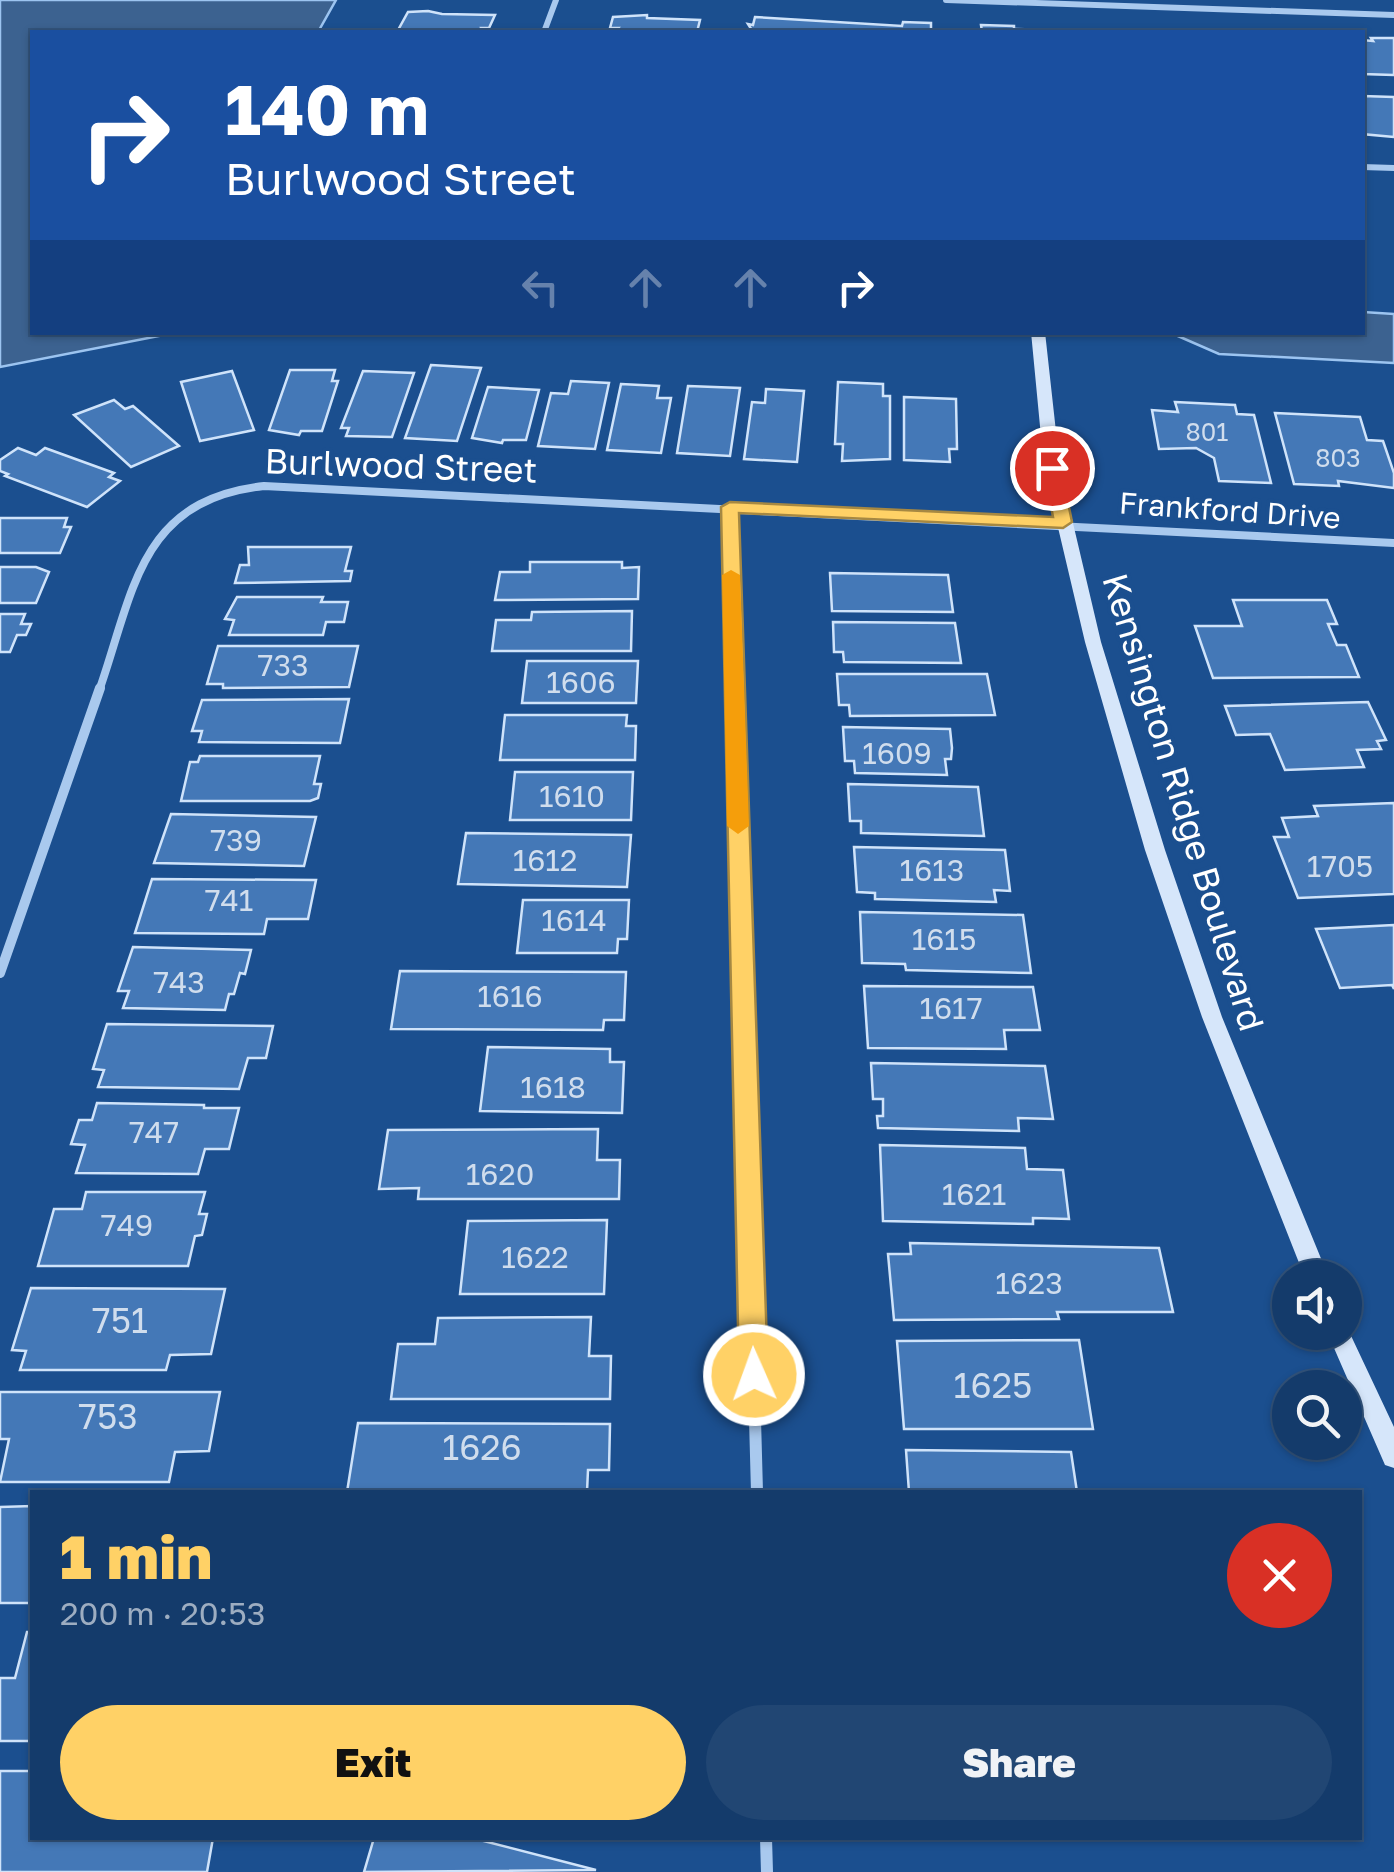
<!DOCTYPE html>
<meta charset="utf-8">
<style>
body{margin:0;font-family:"Golos Text",sans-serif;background:#214673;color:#f1f3f6;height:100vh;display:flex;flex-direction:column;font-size:38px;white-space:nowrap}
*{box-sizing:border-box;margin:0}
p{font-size:32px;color:#9dadc1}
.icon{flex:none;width:55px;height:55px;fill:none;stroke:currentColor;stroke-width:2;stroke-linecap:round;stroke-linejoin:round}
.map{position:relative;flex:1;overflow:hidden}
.drawer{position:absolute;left:30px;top:1490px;width:1332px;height:350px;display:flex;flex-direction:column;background:#143b6b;border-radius:0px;box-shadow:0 2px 8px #0004,0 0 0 2px #33557e}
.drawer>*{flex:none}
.guide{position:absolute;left:30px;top:30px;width:1335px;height:305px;border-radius:0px;box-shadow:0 2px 8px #0004,0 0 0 2px #33557e;background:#1a4fa0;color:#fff;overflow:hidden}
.controls{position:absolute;left:1272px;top:1260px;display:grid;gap:20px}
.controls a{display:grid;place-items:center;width:90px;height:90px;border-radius:50%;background:#143b6b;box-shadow:0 2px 8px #0004,0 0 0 2px #33557e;font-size:50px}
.pin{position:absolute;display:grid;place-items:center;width:85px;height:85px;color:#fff;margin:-42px;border:5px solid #fff;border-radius:50%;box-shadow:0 2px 10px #0007}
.me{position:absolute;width:110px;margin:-55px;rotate:358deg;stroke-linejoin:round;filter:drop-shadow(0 0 8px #0008)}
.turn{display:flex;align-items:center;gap:35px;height:210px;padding:0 30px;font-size:45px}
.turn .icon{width:130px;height:130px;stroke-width:2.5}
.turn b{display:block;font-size:70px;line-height:85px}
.lanes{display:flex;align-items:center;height:95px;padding:0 30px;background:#0003;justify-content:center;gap:50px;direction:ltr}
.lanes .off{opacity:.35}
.round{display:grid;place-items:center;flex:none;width:105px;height:105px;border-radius:52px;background:#214673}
.headline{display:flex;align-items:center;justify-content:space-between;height:170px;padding:0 30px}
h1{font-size:60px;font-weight:800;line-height:75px;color:#ffd166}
.action{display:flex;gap:20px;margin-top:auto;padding:20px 30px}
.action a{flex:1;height:115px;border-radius:60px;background:#ffd166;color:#111;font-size:40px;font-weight:800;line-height:115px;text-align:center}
.action a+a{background:#214673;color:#f1f3f6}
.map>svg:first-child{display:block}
</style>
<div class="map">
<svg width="1394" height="1872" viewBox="0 0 1394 1872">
<rect width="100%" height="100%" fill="#1b4f8f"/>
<g fill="#3c6290" stroke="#9cc4f0" stroke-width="2.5">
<polygon points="0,0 336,0 318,32 32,32 32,332 174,333 0,367"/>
<polygon points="1363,312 1394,314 1394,363 1219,354 1171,333 1362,332"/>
</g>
<g fill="#4478b7" stroke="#cfe3fa" stroke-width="2.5">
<polygon points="428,11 442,14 495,15 489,28 481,28 482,32 397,32 408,12"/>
<polygon points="647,15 647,18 700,20 697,32 614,32 618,28 610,28 613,17"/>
<polygon points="755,17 902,26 903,22 931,23 931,31 937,32 753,32 748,24 753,25"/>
<polygon points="981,25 1014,26 1014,29 1123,32 977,32 982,32"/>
<polygon points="1371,38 1394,38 1394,75 1362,74 1362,40 1373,41"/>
<polygon points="1362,96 1394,97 1394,137 1362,134"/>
<polygon points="431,365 481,368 457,441 405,438"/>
<polygon points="290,370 335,370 332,381 338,381 322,431 301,431 299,435 269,430"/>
<polygon points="232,371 254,430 200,441 181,382"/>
<polygon points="363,371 414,373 392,437 346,436 349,428 341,428"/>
<polygon points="571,381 609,383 595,449 538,446 551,393 568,394"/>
<polygon points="838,382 883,384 883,396 890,396 890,459 842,461 843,444 835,444"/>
<polygon points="621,384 659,386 657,398 671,398 661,453 607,450"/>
<polygon points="688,386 740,388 730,456 677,453"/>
<polygon points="488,387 539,390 526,440 503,440 502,443 472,438"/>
<polygon points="766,389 804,391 797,462 744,459 752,402 765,403"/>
<polygon points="904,397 956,399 957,449 949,449 950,462 904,460"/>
<polygon points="114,400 125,409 133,406 179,446 131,467 74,415"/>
<polygon points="1175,402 1235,405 1237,414 1254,415 1271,483 1219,481 1214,458 1196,448 1159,449 1152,410 1178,412"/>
<polygon points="1275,413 1360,417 1367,440 1383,441 1394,473 1394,488 1338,481 1339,486 1294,484"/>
<polygon points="18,448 36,455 45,448 114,473 109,477 120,481 87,507 5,476 8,474 0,471 0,460"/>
<polygon points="0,518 67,518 64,527 71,527 60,553 0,553"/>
<polygon points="248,547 351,547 345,571 352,571 350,581 235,583 240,565 249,565"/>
<polygon points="530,562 622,562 622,568 639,567 638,599 495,600 500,572 530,572"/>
<polygon points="0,567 36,567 49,572 36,603 0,603"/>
<polygon points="830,573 948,575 953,612 832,611"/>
<polygon points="237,597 323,597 321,602 348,602 344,622 326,622 323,635 229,635 234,620 225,619"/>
<polygon points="1233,600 1327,600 1337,624 1328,624 1337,645 1346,645 1359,677 1213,678 1195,626 1242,626"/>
<polygon points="632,611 631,651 492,651 496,620 531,620 532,612"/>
<polygon points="0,614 25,614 21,624 31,624 26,635 17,635 10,652 0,652"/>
<polygon points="833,622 955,623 961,663 844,662 843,652 834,652"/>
<polygon points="218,646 358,646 349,687 223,688 223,684 207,684"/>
<polygon points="527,661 638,661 636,703 522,703"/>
<polygon points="837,674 987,674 995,715 850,716 849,705 839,705"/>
<polygon points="349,699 340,743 199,742 202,731 192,731 202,700"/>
<polygon points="1368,702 1386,740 1377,741 1381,749 1357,750 1364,767 1285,770 1270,734 1236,735 1225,706"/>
<polygon points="505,715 627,715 626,726 636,726 635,760 500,760"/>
<polygon points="843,727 950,729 952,748 951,759 945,759 947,775 855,773 854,761 845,761"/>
<polygon points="200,756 320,756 314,784 321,784 318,798 310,801 181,801 190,762 198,762"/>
<polygon points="515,772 633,772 631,820 510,820"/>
<polygon points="848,784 978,787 984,836 861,833 861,821 850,821"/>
<polygon points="1394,803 1394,894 1298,898 1274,837 1289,837 1282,818 1318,816 1314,806"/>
<polygon points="171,814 316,817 304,866 154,863"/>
<polygon points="466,833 631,835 627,887 458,884"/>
<polygon points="854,847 1005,850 1010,891 994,890 996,902 875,899 875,893 857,892"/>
<polygon points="152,879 316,880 308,919 267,919 264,934 135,933"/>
<polygon points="523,900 629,900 627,939 618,939 617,953 517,953"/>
<polygon points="860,912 1023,915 1031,973 906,970 905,964 862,963"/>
<polygon points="1394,925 1394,989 1392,985 1340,988 1316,929"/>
<polygon points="133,947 251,950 245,974 240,973 234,994 229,994 225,1010 123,1008 129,991 118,991"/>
<polygon points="400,971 626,972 624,1020 604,1020 603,1030 391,1029"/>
<polygon points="864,986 1033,987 1040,1030 1004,1030 1006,1049 868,1048"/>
<polygon points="107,1024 273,1026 266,1058 248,1058 239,1089 98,1087 104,1070 93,1069"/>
<polygon points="488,1047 610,1049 610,1062 624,1062 622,1113 480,1111"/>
<polygon points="871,1063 1045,1066 1053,1119 1018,1118 1019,1131 878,1128 877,1116 883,1116 883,1099 873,1099"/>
<polygon points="97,1103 204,1105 204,1108 239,1108 229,1149 205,1149 198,1174 76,1173 85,1145 71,1144 79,1120 92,1120"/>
<polygon points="598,1129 597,1160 620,1160 619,1199 418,1199 419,1188 379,1189 388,1130"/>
<polygon points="880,1145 1025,1148 1027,1169 1063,1170 1069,1219 1033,1218 1033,1224 883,1221"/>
<polygon points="86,1192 205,1192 199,1214 207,1214 202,1235 195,1236 188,1266 38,1266 54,1209 82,1209"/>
<polygon points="607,1220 604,1294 460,1294 468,1221"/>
<polygon points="910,1243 1159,1248 1173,1312 1057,1312 1059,1319 894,1320 888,1254 911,1254"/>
<polygon points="31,1288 225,1289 211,1354 170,1355 166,1370 20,1370 26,1351 12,1350"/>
<polygon points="591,1317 589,1356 611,1356 610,1399 391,1399 398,1344 435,1344 438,1318"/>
<polygon points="1079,1340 1093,1429 904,1429 897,1341"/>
<polygon points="0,1392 220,1392 209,1451 175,1452 169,1482 0,1482 9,1439 0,1439"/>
<polygon points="358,1423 610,1424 609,1470 588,1470 587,1492 347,1492"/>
<polygon points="906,1450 1071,1452 1077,1492 909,1492"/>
<polygon points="32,1506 32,1603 0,1603 0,1507"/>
<polygon points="27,1632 32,1632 32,1741 0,1741 0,1678 15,1678"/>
<polygon points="0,1771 32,1771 32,1838 213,1838 207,1872 0,1872"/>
<polygon points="374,1838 472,1838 596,1870 364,1872"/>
</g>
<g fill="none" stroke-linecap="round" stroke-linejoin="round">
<g stroke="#a9c9ee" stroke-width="6">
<polyline points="946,0 1394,15"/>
<polyline points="544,32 556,0"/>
<polyline points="1362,167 1394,168"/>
</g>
<g stroke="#a9c9ee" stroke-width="8">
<polyline points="730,507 735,691"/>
<path d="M99 691C134 591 139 500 264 486L1394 543"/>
</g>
<g stroke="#a9c9ee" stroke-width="10">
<polyline points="735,688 749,1203"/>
<polyline points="0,973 100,688"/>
</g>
<g stroke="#a9c9ee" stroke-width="12">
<polyline points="749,1200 757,1492"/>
<polyline points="766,1838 767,1872"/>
</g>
<g fill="#d6e6fa" fill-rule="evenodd">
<polygon points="1031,332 1045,332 1060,468 1101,642 1165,850 1222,1017 1329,1278 1305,1278 1202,1017 1145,850 1085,642 1044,468"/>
<polygon points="1345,1323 1394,1427 1394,1468 1385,1465 1327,1332 1345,1332"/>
</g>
</g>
<polygon fill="#ffd166" stroke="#a68842" stroke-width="2.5" points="1052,463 1061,468 1072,522 1063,528 739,513 768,1375 763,1384 754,1388 744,1384 739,1375 721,507 730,502 1053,517 1044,468"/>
<polygon fill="#f59e0b" points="731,570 740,575 749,826 738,834 727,826 722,575"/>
<g text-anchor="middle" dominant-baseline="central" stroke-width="8" stroke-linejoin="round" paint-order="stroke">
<g font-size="25" fill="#d0dded">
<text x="1207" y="431">801</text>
<text x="1338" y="457">803</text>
</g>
<g font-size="30" fill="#fff" stroke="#1b4f8f">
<text transform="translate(1230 510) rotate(4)">Frankford Drive</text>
</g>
<g font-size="30" fill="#d0dded">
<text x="283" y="665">733</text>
<text x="581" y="682">1606</text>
<text x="897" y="753">1609</text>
<text x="572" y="796">1610</text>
<text x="236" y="840">739</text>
<text x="545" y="860">1612</text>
<text x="1340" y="866">1705</text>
<text x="932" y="870">1613</text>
<text x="229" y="900">741</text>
<text x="574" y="920">1614</text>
<text x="944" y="939">1615</text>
<text x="179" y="982">743</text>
<text x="510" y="996">1616</text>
<text x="951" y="1008">1617</text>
<text x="553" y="1087">1618</text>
<text x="154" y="1132">747</text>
<text x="500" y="1174">1620</text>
<text x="974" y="1194">1621</text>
<text x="127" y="1225">749</text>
<text x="535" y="1257">1622</text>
<text x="1029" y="1283">1623</text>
</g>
<g font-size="35" fill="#fff" stroke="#1b4f8f">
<text transform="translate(401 465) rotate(2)">Burlwood Street</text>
<text transform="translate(1184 802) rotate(73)">Kensington Ridge Boulevard</text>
</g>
<g font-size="35" fill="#d0dded">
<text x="120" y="1320">751</text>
<text x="993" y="1385">1625</text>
<text x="108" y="1416">753</text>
<text x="482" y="1447">1626</text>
</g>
</g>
</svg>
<div class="controls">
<a><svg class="icon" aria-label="sound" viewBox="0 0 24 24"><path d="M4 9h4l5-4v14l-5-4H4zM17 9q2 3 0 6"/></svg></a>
<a><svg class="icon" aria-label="search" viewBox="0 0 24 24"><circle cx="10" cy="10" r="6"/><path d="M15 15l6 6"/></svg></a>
</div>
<div class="pin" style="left:1052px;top:468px;background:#d93025"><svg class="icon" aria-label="arrive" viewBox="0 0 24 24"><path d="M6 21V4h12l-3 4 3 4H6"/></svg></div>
<svg class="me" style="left:754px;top:1375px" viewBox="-20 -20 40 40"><circle r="17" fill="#ffd166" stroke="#fff" stroke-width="3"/><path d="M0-11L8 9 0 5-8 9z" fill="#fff"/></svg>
<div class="guide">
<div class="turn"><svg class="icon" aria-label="right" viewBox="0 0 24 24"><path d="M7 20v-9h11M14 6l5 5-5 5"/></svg><div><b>140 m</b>Burlwood Street</div></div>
<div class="lanes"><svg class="icon off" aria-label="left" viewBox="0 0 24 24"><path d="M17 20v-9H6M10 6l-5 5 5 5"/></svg><svg class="icon off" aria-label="ahead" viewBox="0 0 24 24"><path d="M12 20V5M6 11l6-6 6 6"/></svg><svg class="icon off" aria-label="ahead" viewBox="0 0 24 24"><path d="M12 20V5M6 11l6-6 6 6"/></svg><svg class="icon" aria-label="right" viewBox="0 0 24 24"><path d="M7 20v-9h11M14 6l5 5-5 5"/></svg></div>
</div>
<section class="drawer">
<div class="headline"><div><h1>1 min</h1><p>200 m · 20:53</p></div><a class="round" style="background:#d93025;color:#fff"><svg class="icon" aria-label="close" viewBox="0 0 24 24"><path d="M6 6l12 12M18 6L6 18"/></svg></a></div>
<div class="action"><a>Exit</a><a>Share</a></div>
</section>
</div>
